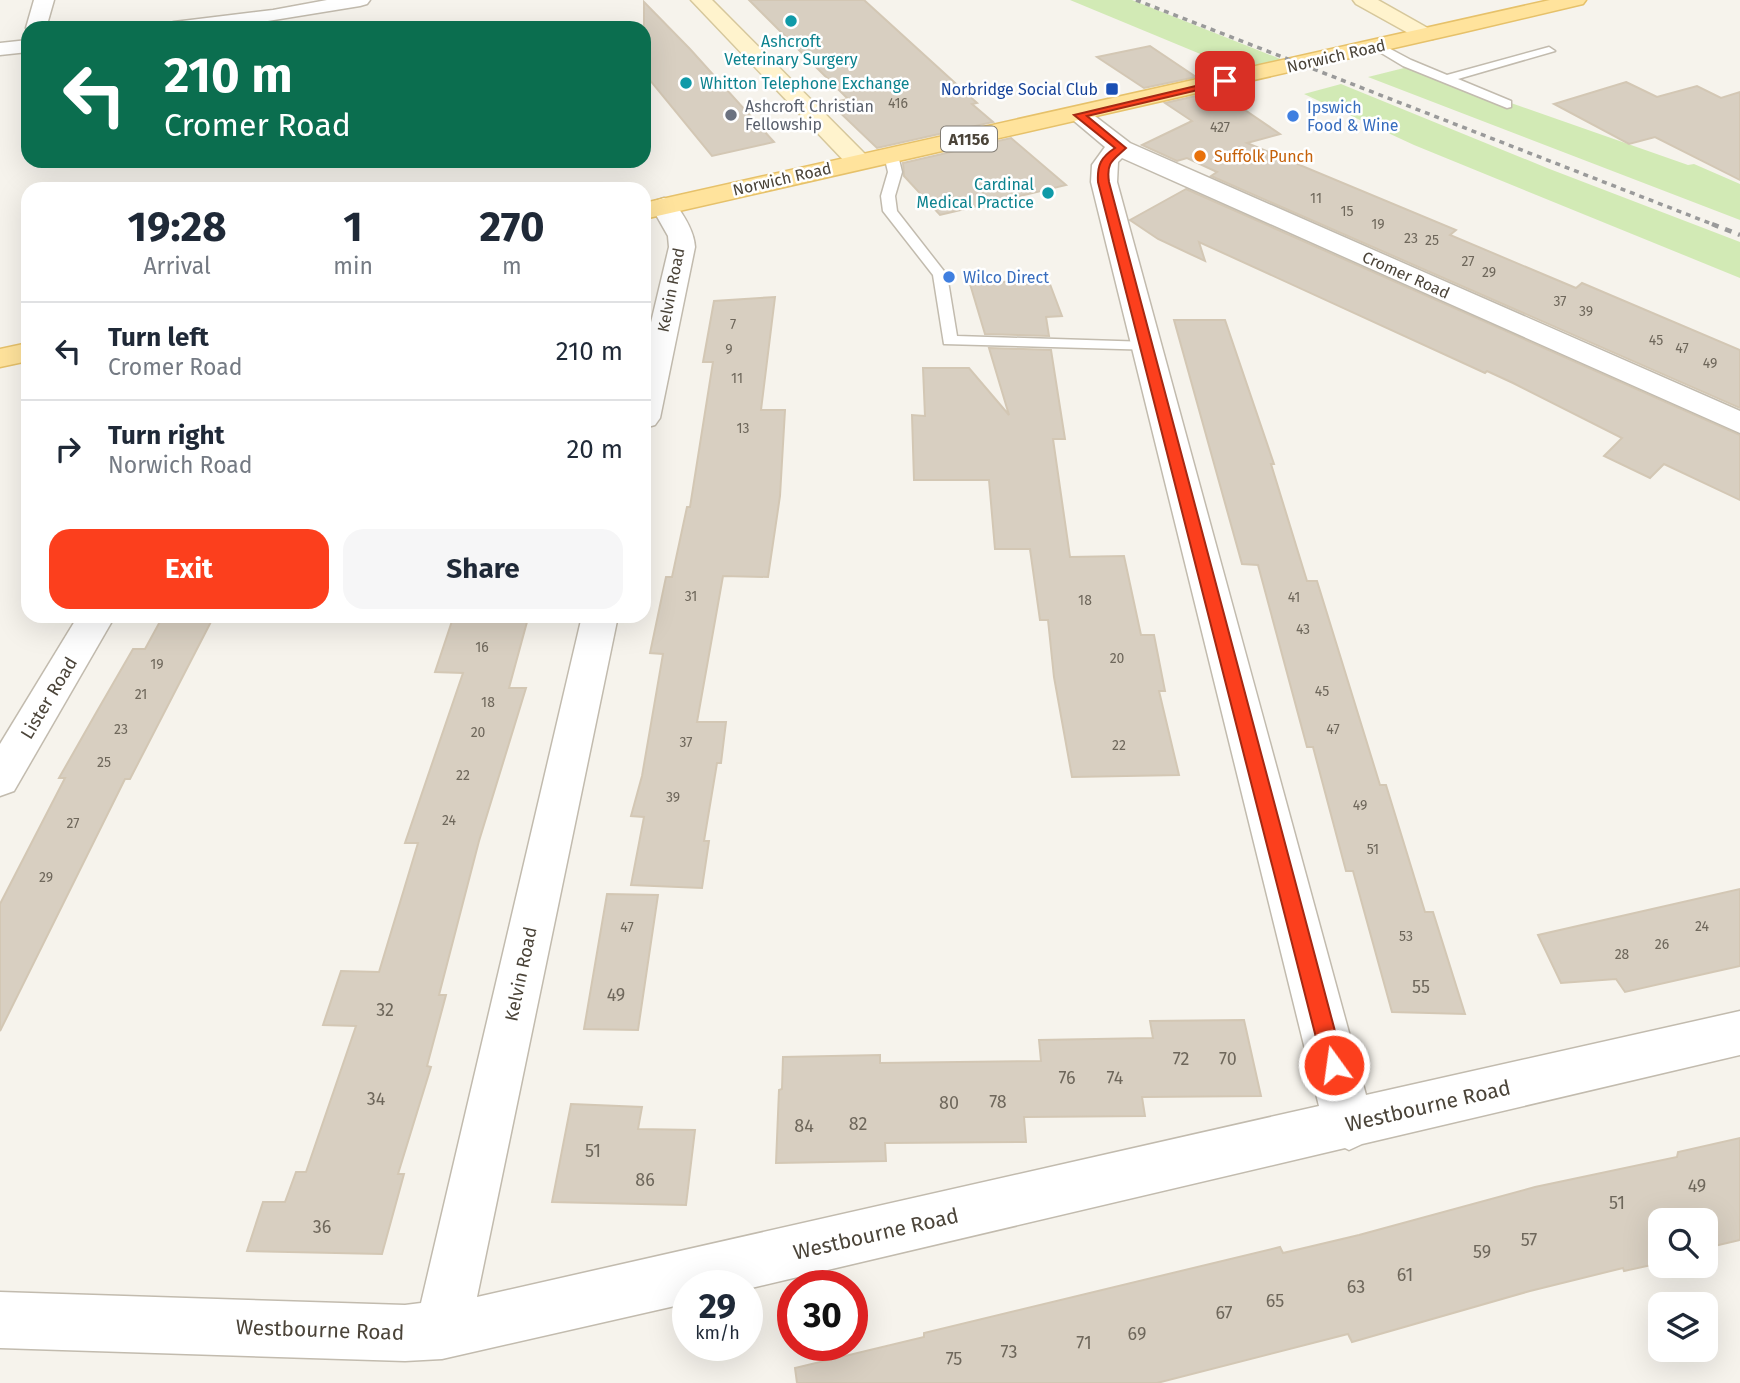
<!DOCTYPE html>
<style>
body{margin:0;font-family:"Fira Sans",sans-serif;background:#f6f6f7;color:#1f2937;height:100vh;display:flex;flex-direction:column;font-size:26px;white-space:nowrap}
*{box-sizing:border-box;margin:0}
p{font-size:23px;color:#747a83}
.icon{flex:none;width:38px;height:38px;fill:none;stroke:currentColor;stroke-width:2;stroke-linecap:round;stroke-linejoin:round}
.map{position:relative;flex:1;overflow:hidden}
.sheet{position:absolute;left:21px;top:182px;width:630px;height:441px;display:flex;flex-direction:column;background:#fff;border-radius:21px;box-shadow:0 7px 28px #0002}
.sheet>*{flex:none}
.hud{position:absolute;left:21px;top:21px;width:630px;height:147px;border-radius:21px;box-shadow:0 7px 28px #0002;background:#0b6e4f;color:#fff;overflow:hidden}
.fabs{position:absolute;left:1648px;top:1208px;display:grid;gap:14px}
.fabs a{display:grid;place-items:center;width:70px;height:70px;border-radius:14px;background:#fff;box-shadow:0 7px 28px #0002;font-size:35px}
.speed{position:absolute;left:672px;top:1270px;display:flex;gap:14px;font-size:35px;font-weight:700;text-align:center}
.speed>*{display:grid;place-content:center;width:91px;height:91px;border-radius:50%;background:#fff;box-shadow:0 7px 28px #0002;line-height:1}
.speed small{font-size:18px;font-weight:400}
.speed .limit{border:10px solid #d22;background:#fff;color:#111}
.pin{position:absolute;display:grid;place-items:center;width:60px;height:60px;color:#fff;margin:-30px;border-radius:14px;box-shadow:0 4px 10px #0006}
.me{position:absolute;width:77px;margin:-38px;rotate:346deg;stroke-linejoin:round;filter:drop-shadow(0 0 5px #0008)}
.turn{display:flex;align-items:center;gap:24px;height:147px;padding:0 28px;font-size:32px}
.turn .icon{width:91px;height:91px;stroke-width:2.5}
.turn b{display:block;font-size:49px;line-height:60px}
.eta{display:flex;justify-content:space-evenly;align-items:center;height:119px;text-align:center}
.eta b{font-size:42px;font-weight:700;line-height:49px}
.primary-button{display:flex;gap:14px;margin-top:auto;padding:14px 28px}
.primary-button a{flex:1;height:80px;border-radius:21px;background:#fc3f1d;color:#fff;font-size:28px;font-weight:700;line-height:80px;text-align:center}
.primary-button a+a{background:#f6f6f7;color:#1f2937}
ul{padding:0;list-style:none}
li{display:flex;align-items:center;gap:21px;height:98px;padding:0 28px;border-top:2px solid #e0e1e3}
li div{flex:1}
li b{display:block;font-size:26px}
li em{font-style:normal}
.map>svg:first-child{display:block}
</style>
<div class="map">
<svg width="1740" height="1383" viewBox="0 0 1740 1383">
<rect width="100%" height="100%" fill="#f6f3ec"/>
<g fill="#d2eab5">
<polygon points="1070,0 1132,0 1283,60 1239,70"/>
<polygon points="1408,67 1688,165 1694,164 1740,184 1740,220 1368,77"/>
<polygon points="1341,84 1547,168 1740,242 1740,278 1414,145 1304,94"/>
</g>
<g fill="#d8cfc1" stroke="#d3c7b4" stroke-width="2">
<polygon points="749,0 864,0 977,103 972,104 993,122 877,148 830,103 848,99"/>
<polygon points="644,2 690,49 774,142 712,156 644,73"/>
<polygon points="1150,46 1196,77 1144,88 1097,57"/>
<polygon points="1626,82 1657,97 1697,86 1721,98 1740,92 1740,180 1655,137 1629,144 1554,104"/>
<polygon points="1217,91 1280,134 1247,143 1456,230 1450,235 1576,288 1582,283 1740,350 1740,408 1211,176 1217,172 1187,158 1177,161 1142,145 1192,121 1165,103"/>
<polygon points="1011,138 1066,185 940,215 904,176 903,163"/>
<polygon points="1186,189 1740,435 1740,500 1664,464 1650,478 1604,456 1622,438 1513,383 1487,371 1485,373 1199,242 1205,261 1158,239 1130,220"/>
<polygon points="1048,279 1062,316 1046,317 1049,336 985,334 970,284"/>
<polygon points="775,297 761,410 785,410 780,496 768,577 723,576 697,722 726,722 721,763 717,763 704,841 709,841 702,888 631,885 644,817 631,816 642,776 663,654 650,653 666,577 672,577 687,507 690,507 713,362 703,362 714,301"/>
<polygon points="1174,320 1225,320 1274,464 1271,464 1307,581 1317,581 1380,785 1386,785 1425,912 1433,912 1465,1014 1392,1012 1353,871 1346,871 1313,747 1307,747 1258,565 1242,564"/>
<polygon points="989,348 1051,350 1065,439 1053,439 1070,557 1124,556 1141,635 1154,635 1165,691 1159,691 1179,775 1072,777 1054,677 1048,620 1040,620 1030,549 995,549 989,480 914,480 912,415 925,416 923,368 969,368 1009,415"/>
<polygon points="163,616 214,616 130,779 125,779 0,1031 0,904 65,778 59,778 96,713 133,649 145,649"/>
<polygon points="452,621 527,622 509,688 526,688 479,841 439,995 446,995 427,1066 431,1067 398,1174 404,1174 382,1254 247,1251 263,1202 285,1202 296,1172 306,1172 356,1026 323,1025 341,971 379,972 418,843 405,843 463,673 435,672"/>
<polygon points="1740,889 1740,966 1713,972 1625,992 1616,979 1561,983 1538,935"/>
<polygon points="607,894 658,895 638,1030 584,1029"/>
<polygon points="1244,1020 1261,1096 1142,1097 1145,1116 1024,1117 1026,1142 885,1143 886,1161 776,1163 779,1090 782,1089 783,1057 880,1055 880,1063 1041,1061 1039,1040 1153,1038 1150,1021"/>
<polygon points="571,1104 642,1107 638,1129 695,1130 686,1205 552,1202"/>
<polygon points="1740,1138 1740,1240 1706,1248 1706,1220 1661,1220 1661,1263 1624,1271 1623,1268 1530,1291 1352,1342 1348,1334 1157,1383 797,1383 795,1368 924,1337 924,1333 1280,1247 1283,1253 1359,1235 1535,1187 1677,1157 1678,1152"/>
</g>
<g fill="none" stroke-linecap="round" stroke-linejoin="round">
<defs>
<g id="lane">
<polygon points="1373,44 1381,44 1411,60 1447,75 1549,47 1555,51 1458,79 1511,101 1511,107 1507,108 1403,66 1373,48"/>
<polygon points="891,151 898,155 902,172 895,196 897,211 947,275 957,336 1149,342 1157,347 1155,350 944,344 933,275 883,211 881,196 888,172 884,155"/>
</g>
<g id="street">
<polygon points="34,0 54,0 46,28 28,28 28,32 26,28"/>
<polygon points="327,0 370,0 367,4 360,6 225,28 164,28 167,24 174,22 273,10"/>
<polygon points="28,40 28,52 0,55 0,43"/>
<polygon points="1079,108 1087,110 1130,143 1740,411 1740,433 1122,158 1118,162 1117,182 1366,1095 1740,1011 1740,1055 1362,1144 1349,1150 1345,1148 747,1289 747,1286 688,1286 688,1303 442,1359 405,1361 0,1348 0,1292 405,1305 421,1303 582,616 618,616 477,1297 1319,1106 1091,182 1092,165 1105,147 1067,115 1071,110"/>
<path d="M664 198 673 201C683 214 694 230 695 247L660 418 655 425 644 428V352L669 247 668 236 651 206 655 201Z"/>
<polygon points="78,616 115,616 14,791 0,796 0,744"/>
</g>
<g id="secondary">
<polygon points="691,0 712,0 867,156 870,161 867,166 858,168 849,166"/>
<polygon points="1353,0 1378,0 1433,31 1437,35 1433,39 1419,39 1356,4"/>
</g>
<g id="primary">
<polygon points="1550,0 1586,0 1583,4 1460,33 644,219 644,203"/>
<polygon points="28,343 28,361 0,367 0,349"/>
</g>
</defs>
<use href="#lane" stroke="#c2bbae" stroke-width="3"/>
<use href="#street" stroke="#c2bbae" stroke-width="3"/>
<use href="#secondary" stroke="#d6c79b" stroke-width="3"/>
<use href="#primary" stroke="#e6c16a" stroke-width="3"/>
<use href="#lane" fill="#fff" fill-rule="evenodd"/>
<use href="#street" fill="#fff" fill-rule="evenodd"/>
<use href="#secondary" fill="#fff3cd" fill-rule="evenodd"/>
<use href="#primary" fill="#ffe39c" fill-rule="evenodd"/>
<polyline stroke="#9a9a9a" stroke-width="3.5" stroke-dasharray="5 5" stroke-linecap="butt" points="1136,0 1717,226"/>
<polyline stroke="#9a9a9a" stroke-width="4.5" stroke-dasharray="7 7" stroke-linecap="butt" points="1712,224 1740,235"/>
</g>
<path fill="#fc3f1d" stroke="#a42913" stroke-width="2" d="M1225 79H1228V83L1087 116 1126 148C1113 160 1106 162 1109 182L1344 1065 1341 1072 1334 1074 1326 1072 1323 1065 1098 182C1097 165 1101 157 1115 148L1074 115Z"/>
<g fill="#0f9aa8" stroke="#fff" stroke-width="2.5">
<circle cx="791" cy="21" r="7"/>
<circle cx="686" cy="83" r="7"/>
<circle cx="1048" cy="193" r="7"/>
</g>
<rect fill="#1a4fb4" stroke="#fff" stroke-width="2.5" x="1105" y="82" width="14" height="14" rx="3.5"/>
<circle fill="#6b7280" stroke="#fff" stroke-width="2.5" cx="731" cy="115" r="7"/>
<g fill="#3f7fe0" stroke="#fff" stroke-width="2.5">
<circle cx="1293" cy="116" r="7"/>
<circle cx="949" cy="277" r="7"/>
</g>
<circle fill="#e8710a" stroke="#fff" stroke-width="2.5" cx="1200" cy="156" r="7"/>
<g text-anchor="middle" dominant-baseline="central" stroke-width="5" stroke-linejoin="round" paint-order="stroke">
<g font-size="14" fill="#6e675b">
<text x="898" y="103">416</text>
<text x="1220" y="127">427</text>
<text x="1316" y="198">11</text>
<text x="1347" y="211">15</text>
<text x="1378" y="224">19</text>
<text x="1411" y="238">23</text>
<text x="1432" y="240">25</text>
<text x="1468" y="261">27</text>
<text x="1489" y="272">29</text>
<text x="1560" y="301">37</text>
<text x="1586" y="311">39</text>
<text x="733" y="324">7</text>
<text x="1656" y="340">45</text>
<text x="1682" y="348">47</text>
<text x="729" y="349">9</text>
<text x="1710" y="363">49</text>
<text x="737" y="378">11</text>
<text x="743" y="428">13</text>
<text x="691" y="596">31</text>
<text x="1294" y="597">41</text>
<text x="1085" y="600">18</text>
<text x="1303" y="629">43</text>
<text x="482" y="647">16</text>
<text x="1117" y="658">20</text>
<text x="157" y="664">19</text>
<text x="1322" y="691">45</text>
<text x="141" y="694">21</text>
<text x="488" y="702">18</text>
<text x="121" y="729">23</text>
<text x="1333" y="729">47</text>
<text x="478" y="732">20</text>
<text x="686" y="742">37</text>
<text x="1119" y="745">22</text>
<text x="104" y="762">25</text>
<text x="463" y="775">22</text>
<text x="673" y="797">39</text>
<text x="1360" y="805">49</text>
<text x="449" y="820">24</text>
<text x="73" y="823">27</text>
<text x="1373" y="849">51</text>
<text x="46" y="877">29</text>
<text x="1702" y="926">24</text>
<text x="627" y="927">47</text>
<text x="1406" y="936">53</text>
<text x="1662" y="944">26</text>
<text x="1622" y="954">28</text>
</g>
<g font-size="16" fill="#0d838f" stroke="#fff">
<text x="791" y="41">Ashcroft<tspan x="791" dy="18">Veterinary Surgery</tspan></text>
<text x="700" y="83" text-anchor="start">Whitton Telephone Exchange</text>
<text x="1034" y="184" text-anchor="end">Cardinal<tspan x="1034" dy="18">Medical Practice</tspan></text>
</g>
<g font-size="16" fill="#4b4439" stroke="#fff">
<text transform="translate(1336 56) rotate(-13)">Norwich Road</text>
<text transform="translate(782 179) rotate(-13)">Norwich Road</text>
<text transform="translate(1406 275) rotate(24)">Cromer Road</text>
<text transform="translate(671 290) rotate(-79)">Kelvin Road</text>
</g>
<g font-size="16" fill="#164399" stroke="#fff" text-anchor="end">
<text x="1098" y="89">Norbridge Social Club</text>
</g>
<g font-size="16" fill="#5b616d" stroke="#fff" text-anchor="start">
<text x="745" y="106">Ashcroft Christian<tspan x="745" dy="18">Fellowship</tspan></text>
</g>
<g font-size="16" fill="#366cbe" stroke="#fff" text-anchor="start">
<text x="1307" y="107">Ipswich<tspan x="1307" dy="18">Food &amp; Wine</tspan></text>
<text x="963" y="277">Wilco Direct</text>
</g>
<rect fill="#fff" stroke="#817c74" stroke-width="2" x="941" y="126.5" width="56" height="25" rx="5"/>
<g font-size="16" font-weight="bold" fill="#4b4439">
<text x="969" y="139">A1156</text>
</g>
<g font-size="16" fill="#c56008" stroke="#fff" text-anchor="start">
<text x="1214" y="156">Suffolk Punch</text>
</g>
<g font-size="18" fill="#4b4439" stroke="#fff">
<text transform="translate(49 698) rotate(-59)">Lister Road</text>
<text transform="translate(521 974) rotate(-78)">Kelvin Road</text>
</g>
<g font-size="18" fill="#6e675b">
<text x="1421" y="987">55</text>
<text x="616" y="995">49</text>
<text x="385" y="1010">32</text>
<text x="1181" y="1059">72</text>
<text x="1228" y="1059">70</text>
<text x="1067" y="1078">76</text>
<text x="1115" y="1078">74</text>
<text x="376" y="1099">34</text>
<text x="998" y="1102">78</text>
<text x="949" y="1103">80</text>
<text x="858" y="1124">82</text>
<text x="804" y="1126">84</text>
<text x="593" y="1151">51</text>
<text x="645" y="1180">86</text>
<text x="1697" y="1186">49</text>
<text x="1617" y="1203">51</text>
<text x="322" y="1227">36</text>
<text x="1529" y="1240">57</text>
<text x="1482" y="1252">59</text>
<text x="1405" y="1275">61</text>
<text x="1356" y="1287">63</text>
<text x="1275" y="1301">65</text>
<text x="1224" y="1313">67</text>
<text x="1137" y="1334">69</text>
<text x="1084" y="1343">71</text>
<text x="1009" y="1352">73</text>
<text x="954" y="1359">75</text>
</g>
<g font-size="21" fill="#4b4439" stroke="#fff">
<text transform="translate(1428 1106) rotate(-13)">Westbourne Road</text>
<text transform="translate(876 1234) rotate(-13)">Westbourne Road</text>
<text transform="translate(320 1330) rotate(2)">Westbourne Road</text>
</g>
</g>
</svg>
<div class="fabs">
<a><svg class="icon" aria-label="search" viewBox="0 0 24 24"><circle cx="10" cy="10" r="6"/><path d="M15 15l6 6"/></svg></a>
<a><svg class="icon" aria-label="layers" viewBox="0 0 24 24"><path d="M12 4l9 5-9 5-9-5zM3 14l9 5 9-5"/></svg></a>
</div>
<div class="speed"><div>29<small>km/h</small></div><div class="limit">30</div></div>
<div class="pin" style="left:1225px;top:81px;background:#d93025"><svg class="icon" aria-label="arrive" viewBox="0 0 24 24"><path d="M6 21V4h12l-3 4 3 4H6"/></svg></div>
<svg class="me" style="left:1334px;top:1065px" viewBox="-20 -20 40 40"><circle r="17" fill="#fc3f1d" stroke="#fff" stroke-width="3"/><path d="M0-11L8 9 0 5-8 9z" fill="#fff"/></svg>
<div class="hud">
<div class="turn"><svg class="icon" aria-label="left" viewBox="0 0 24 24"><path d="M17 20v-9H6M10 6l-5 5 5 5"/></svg><div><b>210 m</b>Cromer Road</div></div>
</div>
<section class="sheet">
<div class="eta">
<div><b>19:28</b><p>Arrival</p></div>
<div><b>1</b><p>min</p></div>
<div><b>270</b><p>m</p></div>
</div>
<ul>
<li><svg class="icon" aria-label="left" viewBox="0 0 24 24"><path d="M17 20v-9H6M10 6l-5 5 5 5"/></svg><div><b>Turn left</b><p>Cromer Road</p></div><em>210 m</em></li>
<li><svg class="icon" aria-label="right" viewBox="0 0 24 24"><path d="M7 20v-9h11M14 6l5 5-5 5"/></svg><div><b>Turn right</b><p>Norwich Road</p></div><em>20 m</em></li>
</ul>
<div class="primary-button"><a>Exit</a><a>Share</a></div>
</section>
</div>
